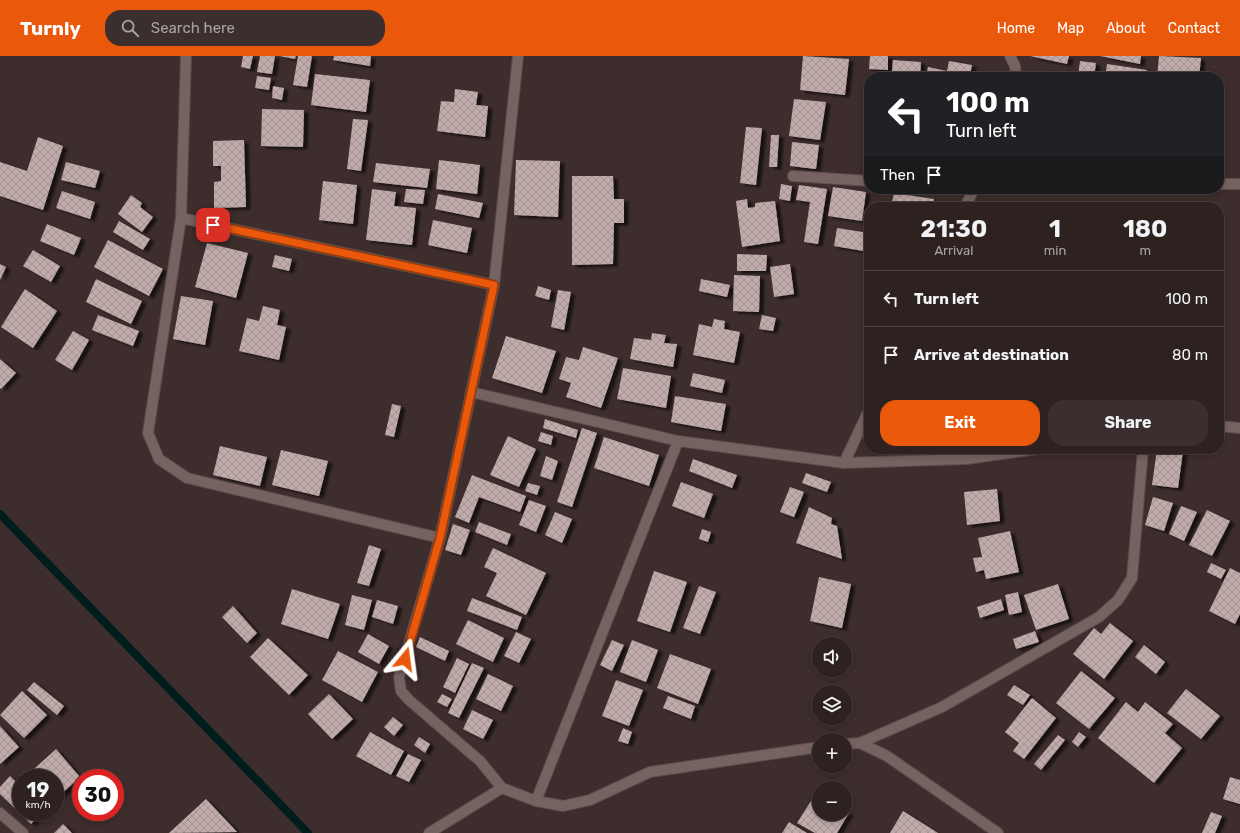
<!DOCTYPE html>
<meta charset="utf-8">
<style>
body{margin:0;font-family:Rubik,sans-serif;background:#3a2f2e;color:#f1f3f6;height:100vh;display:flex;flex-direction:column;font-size:15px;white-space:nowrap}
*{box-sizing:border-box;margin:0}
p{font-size:13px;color:#a7a4a5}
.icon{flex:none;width:22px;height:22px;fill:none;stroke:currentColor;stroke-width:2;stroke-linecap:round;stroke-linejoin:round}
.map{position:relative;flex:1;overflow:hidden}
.side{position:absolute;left:864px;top:146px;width:360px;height:252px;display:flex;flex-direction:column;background:#2e2221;border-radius:16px;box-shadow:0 2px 6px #0003,0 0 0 1px #493f3f}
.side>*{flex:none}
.guide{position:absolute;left:864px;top:16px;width:360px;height:122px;border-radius:16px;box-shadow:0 2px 6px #0003,0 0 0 1px #493f3f;background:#202124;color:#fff;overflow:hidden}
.tools{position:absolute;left:812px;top:581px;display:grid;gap:8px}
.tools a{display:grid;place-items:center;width:40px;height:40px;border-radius:50%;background:#2e2221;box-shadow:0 2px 6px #0003,0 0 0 1px #493f3f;font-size:20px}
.speed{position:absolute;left:12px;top:713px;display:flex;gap:8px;font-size:20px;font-weight:700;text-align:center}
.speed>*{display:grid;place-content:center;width:52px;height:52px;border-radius:50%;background:#2e2221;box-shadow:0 2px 6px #0003,0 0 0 1px #493f3f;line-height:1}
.speed small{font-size:10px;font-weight:400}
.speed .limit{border:6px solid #d22;background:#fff;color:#111}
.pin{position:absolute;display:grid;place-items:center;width:34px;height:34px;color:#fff;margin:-17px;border-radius:8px;box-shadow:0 2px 6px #0006}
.me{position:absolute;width:44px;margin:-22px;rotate:16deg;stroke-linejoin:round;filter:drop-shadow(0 0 3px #0008)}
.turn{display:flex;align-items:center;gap:14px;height:84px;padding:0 16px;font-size:18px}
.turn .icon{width:52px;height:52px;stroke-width:2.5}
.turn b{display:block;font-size:28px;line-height:34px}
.then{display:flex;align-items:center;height:38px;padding:0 16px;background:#0003;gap:8px;font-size:15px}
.eta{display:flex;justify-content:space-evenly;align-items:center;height:68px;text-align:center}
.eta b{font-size:24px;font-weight:700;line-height:28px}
.cta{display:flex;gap:8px;margin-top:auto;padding:8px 16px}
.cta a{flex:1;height:46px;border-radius:16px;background:#ea580c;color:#fff;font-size:16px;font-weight:700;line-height:46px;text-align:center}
.cta a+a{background:#3a2f2e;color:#f1f3f6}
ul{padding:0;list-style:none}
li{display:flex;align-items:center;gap:12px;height:56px;padding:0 16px;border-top:1px solid #493f3f}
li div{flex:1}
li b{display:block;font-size:15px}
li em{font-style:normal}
header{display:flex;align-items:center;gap:24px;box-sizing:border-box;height:56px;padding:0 20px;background:#ea580c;color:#fff}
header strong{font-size:19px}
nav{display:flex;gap:22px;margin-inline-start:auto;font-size:14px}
.search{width:280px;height:36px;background:#3a2f2e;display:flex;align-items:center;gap:10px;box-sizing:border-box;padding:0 14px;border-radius:16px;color:#a7a4a5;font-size:15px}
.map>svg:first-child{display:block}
</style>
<header>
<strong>Turnly</strong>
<div class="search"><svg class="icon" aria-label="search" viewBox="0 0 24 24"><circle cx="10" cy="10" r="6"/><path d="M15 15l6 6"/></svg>Search here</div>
<nav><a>Home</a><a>Map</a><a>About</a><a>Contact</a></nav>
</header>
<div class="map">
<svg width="1240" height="777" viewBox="0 0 1240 777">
<defs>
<pattern id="building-cross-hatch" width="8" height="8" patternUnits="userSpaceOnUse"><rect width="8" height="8" fill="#c0abaa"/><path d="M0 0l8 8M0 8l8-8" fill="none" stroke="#a29291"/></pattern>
<filter id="shadow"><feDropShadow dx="4.5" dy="2.5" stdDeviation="1" flood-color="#0009"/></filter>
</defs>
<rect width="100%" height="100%" fill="#3d2d2c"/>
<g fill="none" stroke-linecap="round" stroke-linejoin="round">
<polyline stroke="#001d1e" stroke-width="8" points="0,458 308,777"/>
</g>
<g fill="url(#building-cross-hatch)" filter="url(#shadow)">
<polygon points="243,0 253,0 250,13 241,11"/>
<polygon points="260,0 275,0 272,18 257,16"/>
<polygon points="279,0 296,0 295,3"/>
<polygon points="298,0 312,0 307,31 293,29"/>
<polygon points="334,0 371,0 370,10 333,4"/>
<polygon points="803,0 849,3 845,39 800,34"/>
<polygon points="870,0 888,0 888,14 869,13"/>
<polygon points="1030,0 1069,0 1067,8"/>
<polygon points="1100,0 1141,0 1140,8"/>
<polygon points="1159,0 1201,2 1199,21 1157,21"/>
<polygon points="893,4 921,6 920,21 900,21 901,15 892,15"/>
<polygon points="949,5 972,9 970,20 973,21 926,21 928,11 947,15"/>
<polygon points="1080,5 1096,7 1094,21 1078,21"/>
<polygon points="1107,8 1147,14 1145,21 1105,21"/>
<polygon points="315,18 370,24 366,56 311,49"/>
<polygon points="257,20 271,22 269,34 255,32"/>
<polygon points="273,30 284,32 282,44 272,42"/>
<polygon points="455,33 478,36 476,49 488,50 485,81 437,75 441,45 454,46"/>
<polygon points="794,43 826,46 820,84 789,80"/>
<polygon points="262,53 304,54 303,91 261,90"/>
<polygon points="353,63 368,64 361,115 347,113"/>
<polygon points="746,71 762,72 756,129 740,127"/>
<polygon points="771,79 779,79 777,111 769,111"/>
<polygon points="38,81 63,90 43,154 0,140 0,106 27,115"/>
<polygon points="244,84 246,151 214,152 214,126 221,125 221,110 213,110 213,85"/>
<polygon points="792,86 819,89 816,113 790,110"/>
<polygon points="439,104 480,109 477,138 436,133"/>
<polygon points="516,104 560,105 558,161 514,159"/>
<polygon points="66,106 100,115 95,132 61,124"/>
<polygon points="376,107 430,113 427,132 373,126"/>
<polygon points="572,120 613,120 614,143 624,143 624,167 614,167 613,208 572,209"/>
<polygon points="323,125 357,129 353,168 319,164"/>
<polygon points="781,128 792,130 790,145 779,143"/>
<polygon points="799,129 827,133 818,188 804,186 810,146 796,144"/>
<polygon points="833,131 866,136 862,165 828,160"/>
<polygon points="372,133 396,136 394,150 416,152 412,189 366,184"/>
<polygon points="406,133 425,134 423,148 404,146"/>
<polygon points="62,135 95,146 90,163 56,152"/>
<polygon points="894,137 934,143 933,151 891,151"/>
<polygon points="438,138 483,147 479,162 435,153"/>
<polygon points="131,139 142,147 140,151 153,161 142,176 118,158"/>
<polygon points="747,143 748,152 755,151 755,147 775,145 780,185 742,191 736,145"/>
<polygon points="433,164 472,172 467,197 428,189"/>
<polygon points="119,165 150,183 143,194 113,176"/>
<polygon points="47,168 81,182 74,199 40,185"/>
<polygon points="837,172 869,177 869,196 834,190"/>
<polygon points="108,184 163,213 149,240 94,211"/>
<polygon points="207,187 248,197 236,242 195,231"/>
<polygon points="33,194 60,210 51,226 23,210"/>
<polygon points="737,198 767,199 766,215 737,215"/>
<polygon points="275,199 292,203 289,215 272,211"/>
<polygon points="0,208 6,211 0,224"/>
<polygon points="790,208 794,238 774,241 770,211"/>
<polygon points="734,219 760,220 759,256 733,255"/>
<polygon points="96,223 142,245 131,268 86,246"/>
<polygon points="701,223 730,229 727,241 699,235"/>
<polygon points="538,230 551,234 549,244 535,240"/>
<polygon points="25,233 57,255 33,292 1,271"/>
<polygon points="558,234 571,236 564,274 551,271"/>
<polygon points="181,240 213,245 205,289 173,283"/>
<polygon points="263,250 280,254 277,269 286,271 279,304 239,295 247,262 259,265"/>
<polygon points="98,259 139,275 133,290 92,274"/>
<polygon points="762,259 776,262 773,275 759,273"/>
<polygon points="714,263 725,265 724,273 740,276 734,307 693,299 699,268 712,271"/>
<polygon points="73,275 89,284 72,314 55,304"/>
<polygon points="652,277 666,279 664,287 677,288 673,311 630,303 634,282 651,284"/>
<polygon points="506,280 556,295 542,337 492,322"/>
<polygon points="583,291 618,302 601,352 566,341 571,327 559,323 566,301 579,304"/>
<polygon points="0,303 16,317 1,333 0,332"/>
<polygon points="623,312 671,320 666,352 617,343"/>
<polygon points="693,317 725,324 722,337 690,330"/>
<polygon points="675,340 726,348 721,375 671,366"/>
<polygon points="392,348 401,350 394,381 385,379"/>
<polygon points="545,363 578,374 576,382 543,372"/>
<polygon points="582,372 597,377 572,451 557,446"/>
<polygon points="541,376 553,380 551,389 538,385"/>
<polygon points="508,380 536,393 519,431 490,419"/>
<polygon points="604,381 659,399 649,430 594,412"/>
<polygon points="220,390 267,401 260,430 213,419"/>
<polygon points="1157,393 1183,395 1178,432 1152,429"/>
<polygon points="281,394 328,405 319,440 272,429"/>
<polygon points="546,400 558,405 552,424 540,420"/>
<polygon points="693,403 737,419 732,432 689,415"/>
<polygon points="806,417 831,426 827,436 802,427"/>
<polygon points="472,419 526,440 520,456 479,441 469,467 455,461"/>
<polygon points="681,426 713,438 704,462 672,450"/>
<polygon points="528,427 540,430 537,439 525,435"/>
<polygon points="790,431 804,436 794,461 780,456"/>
<polygon points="997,433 1000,465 967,469 964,436"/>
<polygon points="1153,441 1173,447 1164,475 1145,469"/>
<polygon points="529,444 546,450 536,476 519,469"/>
<polygon points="1181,450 1197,456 1184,485 1169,478"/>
<polygon points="809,451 832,462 831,468 837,470 842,503 796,487"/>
<polygon points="1207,454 1230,465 1212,500 1189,489"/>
<polygon points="555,456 572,463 562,487 545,479"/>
<polygon points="479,466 511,478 507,489 475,476"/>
<polygon points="453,468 470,474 461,499 445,494"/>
<polygon points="702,473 711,476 708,486 699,483"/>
<polygon points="1010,475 1019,516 986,523 984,514 976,516 973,502 982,501 978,482"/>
<polygon points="369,489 381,493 369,530 357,527"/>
<polygon points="493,492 546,517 526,559 486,540 497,517 484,511"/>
<polygon points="1211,507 1226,514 1221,523 1207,516"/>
<polygon points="1230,512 1240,517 1240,558 1235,568 1209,555"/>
<polygon points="654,515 687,526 670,576 637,565"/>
<polygon points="819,521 851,528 842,572 810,565"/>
<polygon points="1058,528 1069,563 1036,574 1024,539"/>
<polygon points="699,530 716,536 700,578 683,572"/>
<polygon points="292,533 340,548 328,583 281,568"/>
<polygon points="1018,536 1022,556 1009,559 1005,539"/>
<polygon points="352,539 372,544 364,574 345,569"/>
<polygon points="472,542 522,561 517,574 467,555"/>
<polygon points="1001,543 1004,554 980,562 977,551"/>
<polygon points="377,544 398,550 393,568 372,561"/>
<polygon points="233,550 257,577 247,587 222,561"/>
<polygon points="468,564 504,582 493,606 456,588"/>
<polygon points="1110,567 1133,585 1104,623 1073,598 1094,572 1101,578"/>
<polygon points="1035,575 1039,586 1016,593 1013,583"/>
<polygon points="516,576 531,583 519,607 504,600"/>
<polygon points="368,578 389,590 379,608 358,596"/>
<polygon points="420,581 449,595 445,605 416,591"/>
<polygon points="268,582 308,619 289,639 250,601"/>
<polygon points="612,584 624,589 612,615 600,609"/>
<polygon points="632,584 658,594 646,626 620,616"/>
<polygon points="1144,589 1165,606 1156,618 1135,601"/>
<polygon points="338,595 378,616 362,646 322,624"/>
<polygon points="670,598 711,613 698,648 657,632"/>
<polygon points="457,602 469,608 455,637 443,631"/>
<polygon points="472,607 484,612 459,662 448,657"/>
<polygon points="1081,615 1115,642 1089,673 1056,647"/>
<polygon points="488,618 513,630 501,655 476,643"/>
<polygon points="616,624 643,634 629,670 602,660"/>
<polygon points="34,626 64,650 57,659 27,634"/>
<polygon points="1014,629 1030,639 1023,649 1007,639"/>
<polygon points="1186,633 1220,660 1201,683 1167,657"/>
<polygon points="22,635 47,659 24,682 0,659"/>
<polygon points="329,638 353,663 332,683 308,658"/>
<polygon points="442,638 452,643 447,651 437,646"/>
<polygon points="668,640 695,650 691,663 663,652"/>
<polygon points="1032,642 1056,662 1024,703 1013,695 1019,687 1005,676"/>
<polygon points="1126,646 1138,656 1145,646 1173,668 1165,677 1182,692 1154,727 1098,682"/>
<polygon points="472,654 493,664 483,683 463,673"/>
<polygon points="393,661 403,669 394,680 384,671"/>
<polygon points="0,670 19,691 0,708"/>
<polygon points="623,672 632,676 628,688 618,685"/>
<polygon points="370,676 404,695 391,719 356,700"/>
<polygon points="1079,676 1086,681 1078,691 1072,686"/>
<polygon points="1058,679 1065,684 1041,714 1034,708"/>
<polygon points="419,681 430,688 425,697 414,689"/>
<polygon points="56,693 80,721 55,744 55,722 24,722"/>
<polygon points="408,698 421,704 409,726 396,720"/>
<polygon points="10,720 21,731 21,756 43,756 31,768 0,738 0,731"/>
<polygon points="1230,721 1240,724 1240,748 1223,743"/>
<polygon points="816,737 819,739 819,758 845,758 845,755 849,757 837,777 815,777 797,767"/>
<polygon points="206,743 237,776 169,777"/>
<polygon points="903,755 938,777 890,777"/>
<polygon points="1211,756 1222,760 1215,777 1202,777"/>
<polygon points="789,766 807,777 782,777"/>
<polygon points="63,768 72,777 54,777"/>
</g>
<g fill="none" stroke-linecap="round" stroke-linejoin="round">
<defs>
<g id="minor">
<polyline points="186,0 181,162 148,377 159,403 187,422 440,482"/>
<polyline points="518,0 494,229 440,482 399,621 401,635 409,644 480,705 502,732 536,745 563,750 590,744 650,716 819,691"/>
<polyline points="1010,0 1015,10 1016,21"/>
<polyline points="793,120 869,125"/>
<polyline points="1219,128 1240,128"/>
<polyline points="965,151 974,133"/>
<polyline points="181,162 494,229"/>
<polyline points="471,336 678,385 844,407 966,403 1038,393"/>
<polyline points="1219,370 1240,372"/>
<polyline points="844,407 869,354"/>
<polyline points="860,687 942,651 1099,561 1118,544 1132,522 1143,393"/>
<polyline points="845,688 860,687 887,700 998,777"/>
<polyline points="536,745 678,385"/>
<polyline points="0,757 23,777"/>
<polyline points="429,777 502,732"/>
</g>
</defs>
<use href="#minor" stroke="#5a4c4b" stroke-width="12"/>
<use href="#minor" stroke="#756261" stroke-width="10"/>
</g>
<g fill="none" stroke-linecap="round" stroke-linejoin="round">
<defs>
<polyline id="route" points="213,169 494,229 440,482 405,603"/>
</defs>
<use href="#route" stroke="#983908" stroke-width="10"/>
<use href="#route" stroke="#ea580c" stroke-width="7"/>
</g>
</svg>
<div class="tools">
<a><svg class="icon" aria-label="sound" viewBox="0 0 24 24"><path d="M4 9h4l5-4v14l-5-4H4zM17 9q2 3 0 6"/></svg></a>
<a><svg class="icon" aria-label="layers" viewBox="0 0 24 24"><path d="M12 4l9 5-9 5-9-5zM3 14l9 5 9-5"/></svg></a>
<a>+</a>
<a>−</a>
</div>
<div class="speed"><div>19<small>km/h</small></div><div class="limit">30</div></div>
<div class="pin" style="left:213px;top:169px;background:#d93025"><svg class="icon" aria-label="arrive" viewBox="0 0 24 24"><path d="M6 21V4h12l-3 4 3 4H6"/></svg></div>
<svg class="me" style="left:405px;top:603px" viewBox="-20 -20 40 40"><path d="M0-17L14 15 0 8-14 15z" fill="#ea580c" stroke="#fff" stroke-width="4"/></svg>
<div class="guide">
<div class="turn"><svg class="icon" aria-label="left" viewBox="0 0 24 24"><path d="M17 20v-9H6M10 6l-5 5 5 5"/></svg><div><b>100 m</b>Turn left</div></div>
<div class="then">Then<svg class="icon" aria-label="arrive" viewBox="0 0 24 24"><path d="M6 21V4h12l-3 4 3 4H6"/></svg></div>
</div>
<section class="side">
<div class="eta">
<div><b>21:30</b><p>Arrival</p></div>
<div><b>1</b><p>min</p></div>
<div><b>180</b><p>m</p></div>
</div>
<ul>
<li><svg class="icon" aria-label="left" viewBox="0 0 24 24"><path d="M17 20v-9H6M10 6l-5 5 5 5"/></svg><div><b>Turn left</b></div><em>100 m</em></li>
<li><svg class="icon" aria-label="arrive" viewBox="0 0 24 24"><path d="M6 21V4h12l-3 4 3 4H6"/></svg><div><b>Arrive at destination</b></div><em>80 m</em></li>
</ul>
<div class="cta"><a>Exit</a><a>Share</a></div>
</section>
</div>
